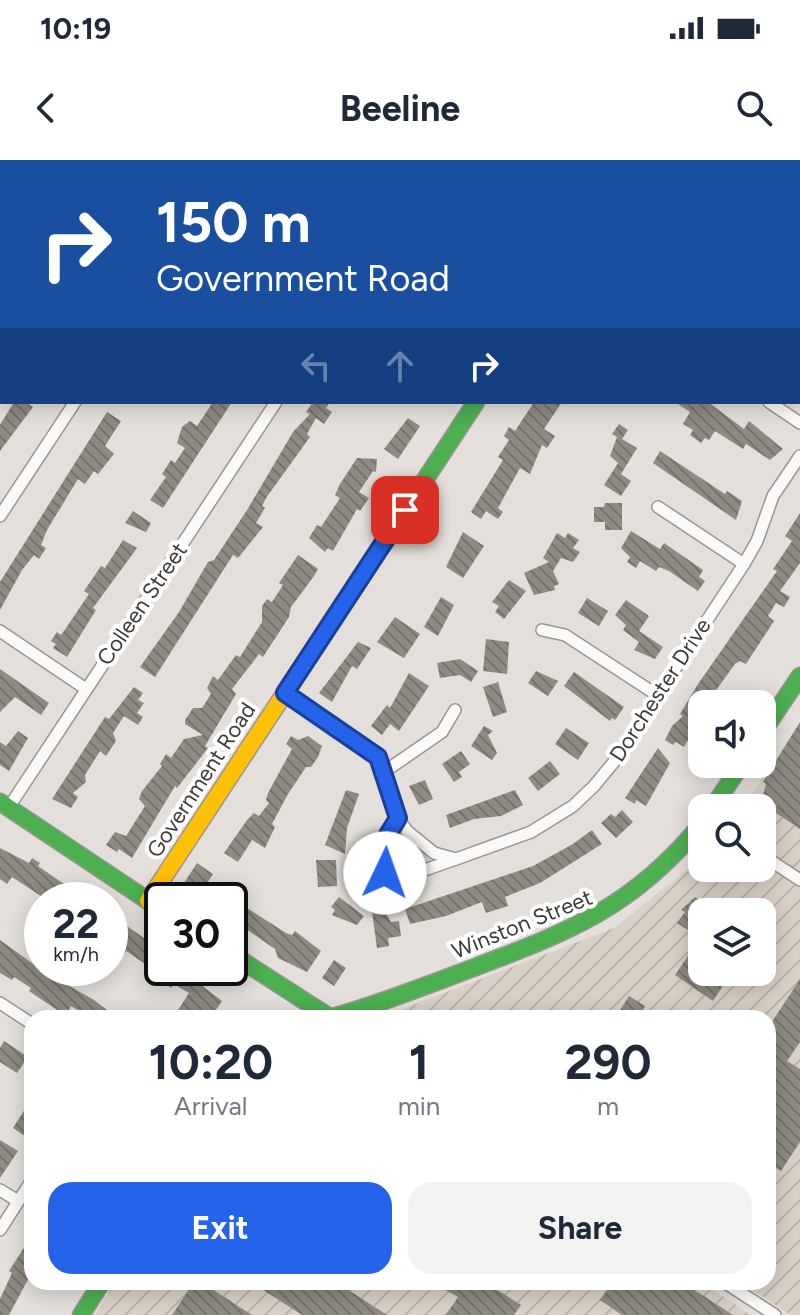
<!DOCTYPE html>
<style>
body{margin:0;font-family:Figtree,sans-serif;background:#f2f2f3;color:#1f2937;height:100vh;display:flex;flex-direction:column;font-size:30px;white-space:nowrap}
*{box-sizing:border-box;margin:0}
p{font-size:26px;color:#747a83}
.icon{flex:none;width:44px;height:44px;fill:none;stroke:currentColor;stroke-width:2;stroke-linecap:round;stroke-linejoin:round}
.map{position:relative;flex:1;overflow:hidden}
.sheet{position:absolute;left:24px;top:850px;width:752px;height:280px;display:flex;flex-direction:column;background:#fff;border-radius:24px;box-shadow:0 4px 20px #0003}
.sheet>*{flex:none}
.top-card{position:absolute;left:0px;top:0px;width:800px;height:244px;box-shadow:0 4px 20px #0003;background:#1a4fa0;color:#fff;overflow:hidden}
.tools{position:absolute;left:688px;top:530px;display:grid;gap:16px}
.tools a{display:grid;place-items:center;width:88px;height:88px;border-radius:16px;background:#fff;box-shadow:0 4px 20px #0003;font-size:40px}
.speed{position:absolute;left:24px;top:722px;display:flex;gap:16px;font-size:40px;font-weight:700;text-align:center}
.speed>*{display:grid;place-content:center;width:104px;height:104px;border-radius:50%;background:#fff;box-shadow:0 4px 20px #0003;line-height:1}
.speed small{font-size:20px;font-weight:400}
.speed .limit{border:4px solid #111;border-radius:12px;background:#fff;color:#111}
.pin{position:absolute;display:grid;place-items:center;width:68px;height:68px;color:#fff;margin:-34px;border-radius:16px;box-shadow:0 4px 12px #0006}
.me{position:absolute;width:88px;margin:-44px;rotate:3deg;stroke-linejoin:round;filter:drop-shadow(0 0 6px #0008)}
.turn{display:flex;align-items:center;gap:28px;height:168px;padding:0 24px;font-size:36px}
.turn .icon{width:104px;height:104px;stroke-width:2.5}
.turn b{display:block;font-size:56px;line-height:68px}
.lanes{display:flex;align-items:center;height:76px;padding:0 24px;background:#0003;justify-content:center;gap:40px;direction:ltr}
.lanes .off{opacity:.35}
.eta{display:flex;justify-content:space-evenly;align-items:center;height:136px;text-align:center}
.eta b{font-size:48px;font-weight:700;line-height:56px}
.primary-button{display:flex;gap:16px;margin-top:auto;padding:16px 24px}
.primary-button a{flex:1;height:92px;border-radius:24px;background:#2563eb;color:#fff;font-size:32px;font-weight:700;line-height:92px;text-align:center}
.primary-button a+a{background:#f2f2f3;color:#1f2937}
.status{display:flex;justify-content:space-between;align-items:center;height:56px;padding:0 40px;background:#fff;direction:ltr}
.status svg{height:22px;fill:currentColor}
header{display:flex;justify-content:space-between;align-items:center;height:104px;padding:0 24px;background:#fff;font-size:36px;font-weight:700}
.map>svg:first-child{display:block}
</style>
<div class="status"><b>10:19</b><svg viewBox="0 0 49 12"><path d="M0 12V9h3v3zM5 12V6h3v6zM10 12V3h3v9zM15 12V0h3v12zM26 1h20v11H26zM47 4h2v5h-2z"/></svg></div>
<header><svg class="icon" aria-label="back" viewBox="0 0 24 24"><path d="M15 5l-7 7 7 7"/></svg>Beeline<svg class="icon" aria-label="search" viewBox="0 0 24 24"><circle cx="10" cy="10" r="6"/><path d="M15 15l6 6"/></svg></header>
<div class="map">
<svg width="800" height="1155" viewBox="0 0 800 1155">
<defs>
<pattern id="industrial-furrows" width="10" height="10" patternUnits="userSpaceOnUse" patternTransform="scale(2)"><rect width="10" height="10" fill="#d9d1c7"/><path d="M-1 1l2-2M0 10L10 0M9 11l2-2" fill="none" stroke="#bbb4ac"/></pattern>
<pattern id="building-back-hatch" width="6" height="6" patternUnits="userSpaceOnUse" patternTransform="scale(2)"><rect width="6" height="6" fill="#8f8a83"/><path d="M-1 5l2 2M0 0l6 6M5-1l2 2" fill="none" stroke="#76726c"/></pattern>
</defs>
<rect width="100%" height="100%" fill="#e4dfda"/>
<g fill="url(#industrial-furrows)" fill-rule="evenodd">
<path d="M800 563V1155H791L740 1122H768V858H379L614 768 702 698V708H762V648H742ZM702 752H762V812H702Z"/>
<polygon points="115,1122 701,1122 751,1155 94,1155"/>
</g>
<polygon fill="#c6d1c7" points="418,0 628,0 627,2"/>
<g fill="url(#building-back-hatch)">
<polygon points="14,242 25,242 33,247 0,291 0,265"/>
<polygon points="213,242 232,242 163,348 150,340 166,317 162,314 171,300 175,303 185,288 177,283 182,267 190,261 197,266"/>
<polygon points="313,242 330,242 326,248 332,252 324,264 316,258 307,274 310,277 266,338 262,346 265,348 256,363 263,367 238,398 233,395 155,517 140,507 179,452 208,402 214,400 247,350 293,272 310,254 306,252"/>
<polygon points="534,242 562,242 544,269 555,276 547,288 542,285 530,314 520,308 498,348 503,352 498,359 486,351 481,359 471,352 503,300 498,297 509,280 504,276 509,267 515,271"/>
<polygon points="675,242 708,242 744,269 749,261 783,289 770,300 746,284 743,289 715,271 709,280 705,278 701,283 690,275 693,270 683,264 690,252"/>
<polygon points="107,252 121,261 105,286 114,294 98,314 94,311 85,324 78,319 47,370 41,385 46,388 39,399 34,395 22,410 0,450 0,422"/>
<polygon points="408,258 420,266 398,299 384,289"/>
<polygon points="619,264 628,270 622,279 637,288 621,314 631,321 621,336 604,325 618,303 610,296 617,277 612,274"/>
<polygon points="660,291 725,334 727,331 742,341 736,360 653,303"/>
<polygon points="357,298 377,299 376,312 373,311 359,332 369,338 360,351 357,349 333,391 328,388 325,392 309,378 317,365 321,367 340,338 335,335 340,324"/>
<polygon points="605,343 622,343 622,370 605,370 605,362 594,362 594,347 604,347"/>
<polygon points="133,351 151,363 146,372 125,363"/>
<polygon points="800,353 800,403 780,431 790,437 784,447 776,443 768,456 774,461 746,504 740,501 735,504 706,544 702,544 690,568 694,570 684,587 676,582 673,585 665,580 672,566 683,556 680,554 698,524 777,411 773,409 792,381 785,376"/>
<polygon points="631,371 660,389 664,383 703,410 699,417 705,421 698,431 669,411 659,407 656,411 640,401 636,408 627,402 630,397 621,388"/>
<polygon points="463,372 484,386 463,418 446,407"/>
<polygon points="557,373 565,378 568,373 579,380 573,388 580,392 573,402 561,398 553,411 559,424 554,426 555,430 534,435 524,413 549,402 543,398"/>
<polygon points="123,380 137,388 93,448 96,450 67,497 53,488 56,484 51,481 57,472 61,475 66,468 89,434 84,431 101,406 105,408"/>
<polygon points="298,395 318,409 314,416 291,447 289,457 263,497 259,494 232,529 236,534 205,586 208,588 177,628 175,626 132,698 119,689 117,692 106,685 115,672 126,676 145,646 139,639 142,631 162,606 160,604 166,594 171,598 184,579 203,575 185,564 185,560 193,548 202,548 211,534 207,528 213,516 218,520 236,495 240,497 262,462 262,446 267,439 272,442 283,425 279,423"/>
<polygon points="509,420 526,431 504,459 495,452 499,446 492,442"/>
<polygon points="441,437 454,445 438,476 424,467"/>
<polygon points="587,438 608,451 599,466 578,453"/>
<polygon points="626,440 649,456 639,471 663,487 655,499 634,490 639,482 623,470 626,465 615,455"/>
<polygon points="395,457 420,474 404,498 377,482"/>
<polygon points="486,479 509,482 507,514 483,511"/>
<polygon points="358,482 371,488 357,509 352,506 332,542 319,533"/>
<polygon points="460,499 478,511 471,522 460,515 440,518 437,503"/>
<polygon points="0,509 49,543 41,555 15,537 0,552"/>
<polygon points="536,511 558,521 548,536 528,523"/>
<polygon points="574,512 624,547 615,560 612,558 610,561 564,526"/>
<polygon points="409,513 429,526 399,571 390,564 382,575 371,566 387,545 390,548"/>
<polygon points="498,522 507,552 493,557 483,527"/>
<polygon points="134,527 143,533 138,540 144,543 137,553 143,557 138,565 124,556 113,573 116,581 106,596 100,591 85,615 86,622 73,633 78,637 71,648 52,639 105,557 109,559"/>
<polygon points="800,562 800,669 773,651 777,644 761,642 766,624 763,622"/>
<polygon points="484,566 493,571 488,575 497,593 492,600 471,586"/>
<polygon points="566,568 589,583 578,600 555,584"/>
<polygon points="18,571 28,578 9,611 0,605 0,582 6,586"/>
<polygon points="291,576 298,580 308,576 322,586 318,597 311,607 306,607 288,634 272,664 275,667 265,688 252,680 238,702 224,693 247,660 254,653 259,656 269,643 266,640 268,633 292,589 286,584"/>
<polygon points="658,588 670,603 646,646 636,640 635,644 625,638"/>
<polygon points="461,591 470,604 459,612 462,617 454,622 442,604"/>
<polygon points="550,601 560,614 538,631 528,618"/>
<polygon points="425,620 433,639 419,645 409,626"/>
<polygon points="346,630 359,634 347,668 345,694 325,685"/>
<polygon points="515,630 523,645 501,656 474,659 450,668 446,655"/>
<polygon points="622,650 633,662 616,678 601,663 611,654 615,657"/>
<polygon points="592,670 602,684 540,723 505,737 508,746 486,753 482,742 446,756 410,764 405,749 533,706 573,684"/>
<polygon points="0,688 29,703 32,698 40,703 38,706 87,740 47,740 12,717 7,724 0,719"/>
<polygon points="316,700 336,700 337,726 318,727"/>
<polygon points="197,703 213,714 198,737 182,726"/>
<polygon points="223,726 248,739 244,746 286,773 292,775 295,771 321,791 307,812 278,798 275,789 230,758 230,740 214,740"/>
<polygon points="339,737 364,756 357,765 332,755 335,750 331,747"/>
<polygon points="695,737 718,752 702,752 702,812 732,812 713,841 675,815 700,778 677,763 685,752 681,750"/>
<polygon points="384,750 391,762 399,761 401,776 388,778 389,786 377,788 372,752"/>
<polygon points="127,766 162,791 162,808 199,808 192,818 222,841 211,857 201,850 196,858 183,858 185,855 178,850 189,833 174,824 171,828 163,822 166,818 126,791 120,799 110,792 110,772 119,778"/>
<polygon points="0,780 43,811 94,840 117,858 90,858 71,846 66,856 29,831 31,828 14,817 12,820 0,813"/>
<polygon points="334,800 346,808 334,826 322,818"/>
<polygon points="800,819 800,882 787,901 800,909 800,982 781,1011 768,1003 768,868"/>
<polygon points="629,836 645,846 639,858 615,858"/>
<polygon points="4,881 28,897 17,913 0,902 0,888"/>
<polygon points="32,938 32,966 26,977 13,968"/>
<polygon points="0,980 18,991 0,1018"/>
<polygon points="32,1075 32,1112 9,1155 0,1155 0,1139 12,1113 9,1111"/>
<polygon points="194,1122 201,1122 252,1155 172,1155"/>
<polygon points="251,1122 336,1122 387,1155 302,1155"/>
<polygon points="432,1122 473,1122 481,1128 485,1122 521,1145 514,1155 446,1155 458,1137"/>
<polygon points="612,1122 682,1122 733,1155 622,1155 600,1140"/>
</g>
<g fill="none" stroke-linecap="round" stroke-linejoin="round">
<defs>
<g id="street">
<polyline points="405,0 408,2"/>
<polyline points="729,0 732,2"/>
<polyline points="6,2 6,0"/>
<polyline points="0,57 2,24"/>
<polyline points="0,76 1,88"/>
<polyline points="798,182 800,179"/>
<polyline points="769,242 800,263"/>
<polyline points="658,347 744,404"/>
<polyline points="0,356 75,242"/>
<polyline points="542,470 565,475 657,535"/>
<polyline points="0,471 86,529"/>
<polyline points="285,533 372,591 378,597 398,658 407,671 434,693 456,699 531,672 573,646 594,626 613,603 744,404 757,381 773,336 800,296"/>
<polyline points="384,612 442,572 455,550"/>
<polyline points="9,647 276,242"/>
<path d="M398 658C384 683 363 703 399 719L456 699"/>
<polyline points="762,695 800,720"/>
<polyline points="0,843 32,864"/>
<polyline points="0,1030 18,1041"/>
<polyline points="0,1070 32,1020"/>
<polyline points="724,1122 775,1155"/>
</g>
<g id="fast">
<polyline points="635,2 637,0"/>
<polyline points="354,428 476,242"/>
<polyline points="762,573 800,516"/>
<polyline points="0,642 162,750"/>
<polyline points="712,648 742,604"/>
<polyline points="230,793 331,858"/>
<path d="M330 858C373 846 415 830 457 814 560 775 630 752 702 663"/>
<polyline points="81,1155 102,1122"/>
</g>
<polyline id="slow" points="148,741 354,428"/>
</defs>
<use href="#street" stroke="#999592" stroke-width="14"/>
<use href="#fast" stroke="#999592" stroke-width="19"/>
<use href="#slow" stroke="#999592" stroke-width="19"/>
<use href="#street" stroke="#fbfaf9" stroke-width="11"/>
<use href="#fast" stroke="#4caf50" stroke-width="16"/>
<use href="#slow" stroke="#ffc107" stroke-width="16"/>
</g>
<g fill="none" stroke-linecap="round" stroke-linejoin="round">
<defs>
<path id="route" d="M385 713C371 694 388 676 398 658L378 597 285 533 405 350"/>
</defs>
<use href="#route" stroke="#184099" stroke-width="20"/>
<use href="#route" stroke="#2563eb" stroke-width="14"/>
</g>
<g text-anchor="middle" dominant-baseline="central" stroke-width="8" stroke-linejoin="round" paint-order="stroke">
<g font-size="22" fill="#3e3b37" stroke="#fff">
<text transform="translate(142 444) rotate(-56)">Colleen Street</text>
<text transform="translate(660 530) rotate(-57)">Dorchester Drive</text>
<text transform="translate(201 620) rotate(-57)">Government Road</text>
<text transform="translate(522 764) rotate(-22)">Winston Street</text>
</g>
</g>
</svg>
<div class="tools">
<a><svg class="icon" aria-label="sound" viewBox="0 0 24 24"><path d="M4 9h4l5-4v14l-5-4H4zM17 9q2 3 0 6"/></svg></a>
<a><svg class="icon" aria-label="search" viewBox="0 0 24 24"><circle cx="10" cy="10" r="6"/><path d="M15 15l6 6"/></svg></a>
<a><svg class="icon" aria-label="layers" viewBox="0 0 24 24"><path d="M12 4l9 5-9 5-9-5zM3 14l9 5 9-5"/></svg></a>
</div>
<div class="speed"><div>22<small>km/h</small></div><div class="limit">30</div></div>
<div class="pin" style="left:405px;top:350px;background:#d93025"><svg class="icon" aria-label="arrive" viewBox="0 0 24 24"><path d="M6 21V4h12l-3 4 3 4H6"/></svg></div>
<svg class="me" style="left:385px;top:713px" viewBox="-20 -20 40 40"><circle r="19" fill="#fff"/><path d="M0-13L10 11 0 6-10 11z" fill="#2563eb"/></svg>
<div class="top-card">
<div class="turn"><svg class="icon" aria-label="right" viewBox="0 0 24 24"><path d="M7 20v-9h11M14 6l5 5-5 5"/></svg><div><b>150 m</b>Government Road</div></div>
<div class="lanes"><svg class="icon off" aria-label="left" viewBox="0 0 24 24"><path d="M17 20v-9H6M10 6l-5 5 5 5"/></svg><svg class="icon off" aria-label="ahead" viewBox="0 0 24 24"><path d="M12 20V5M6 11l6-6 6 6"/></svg><svg class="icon" aria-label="right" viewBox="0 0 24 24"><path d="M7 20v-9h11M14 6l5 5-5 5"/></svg></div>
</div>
<section class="sheet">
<div class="eta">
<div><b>10:20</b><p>Arrival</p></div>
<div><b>1</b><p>min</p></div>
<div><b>290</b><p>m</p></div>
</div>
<div class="primary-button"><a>Exit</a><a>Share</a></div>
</section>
</div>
